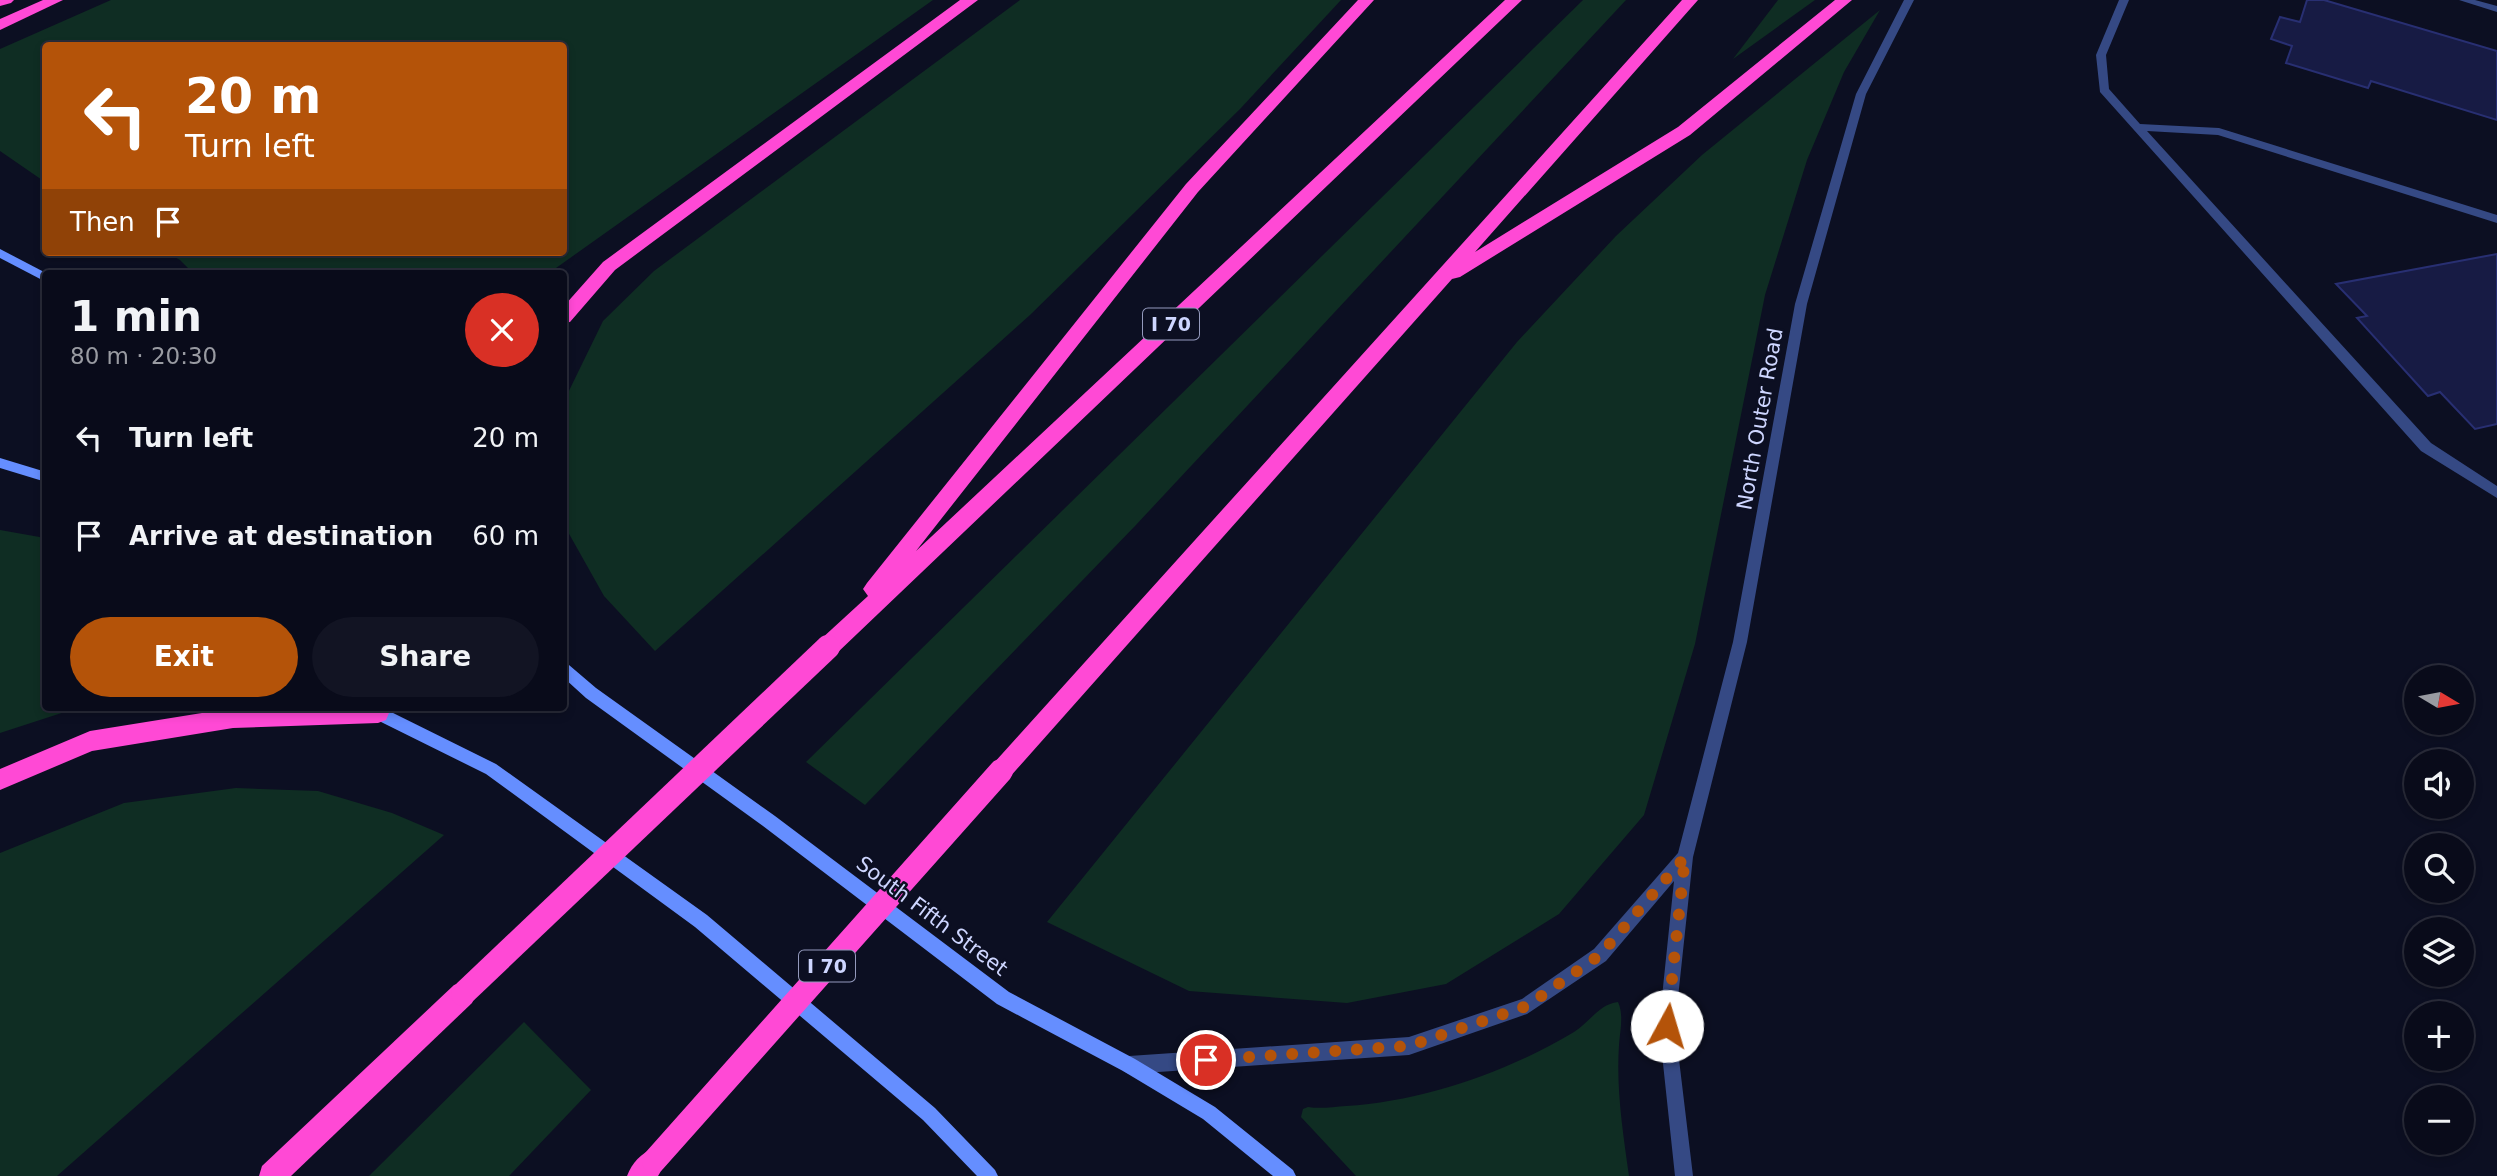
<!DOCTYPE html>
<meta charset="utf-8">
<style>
body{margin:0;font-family:"DejaVu Sans",sans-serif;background:#121423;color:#f1f3f6;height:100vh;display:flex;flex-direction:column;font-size:26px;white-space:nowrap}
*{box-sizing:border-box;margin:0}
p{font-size:23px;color:#999ba2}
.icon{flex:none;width:38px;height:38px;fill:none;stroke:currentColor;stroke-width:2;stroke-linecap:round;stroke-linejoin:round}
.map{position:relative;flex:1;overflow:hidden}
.sheet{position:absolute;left:42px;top:270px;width:525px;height:441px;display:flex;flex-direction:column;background:#090b1a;border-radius:7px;box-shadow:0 4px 10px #0003,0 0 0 2px #292b39}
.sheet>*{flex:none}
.top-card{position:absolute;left:42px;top:42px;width:525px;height:214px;border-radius:7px;box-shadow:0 4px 10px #0003,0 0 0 2px #292b39;background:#b45309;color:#fff;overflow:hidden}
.needle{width:46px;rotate:100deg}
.controls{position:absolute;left:2404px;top:665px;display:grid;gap:14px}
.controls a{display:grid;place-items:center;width:70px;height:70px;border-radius:50%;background:#090b1a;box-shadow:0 4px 10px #0003,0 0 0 2px #292b39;font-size:35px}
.pin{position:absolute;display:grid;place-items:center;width:60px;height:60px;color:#fff;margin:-30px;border:4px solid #fff;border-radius:50%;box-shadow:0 2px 7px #0007}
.me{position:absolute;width:77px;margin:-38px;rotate:6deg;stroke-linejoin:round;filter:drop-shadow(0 0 5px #0008)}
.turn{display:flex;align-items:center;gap:24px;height:147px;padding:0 28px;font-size:32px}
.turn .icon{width:91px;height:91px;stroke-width:2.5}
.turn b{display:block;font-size:49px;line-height:60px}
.then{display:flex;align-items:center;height:66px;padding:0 28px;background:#0003;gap:14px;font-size:26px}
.round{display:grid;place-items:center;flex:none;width:74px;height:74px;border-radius:37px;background:#121423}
.overview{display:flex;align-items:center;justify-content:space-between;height:119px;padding:0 28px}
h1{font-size:42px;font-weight:800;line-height:52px}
.primary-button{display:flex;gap:14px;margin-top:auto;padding:14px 28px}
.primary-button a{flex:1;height:80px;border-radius:42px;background:#b45309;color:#fff;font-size:28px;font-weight:800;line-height:80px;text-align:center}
.primary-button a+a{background:#121423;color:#f1f3f6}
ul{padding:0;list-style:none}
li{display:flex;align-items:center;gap:21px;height:98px;padding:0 28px}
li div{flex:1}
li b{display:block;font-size:26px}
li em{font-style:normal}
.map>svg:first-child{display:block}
</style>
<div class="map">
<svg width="2497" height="1176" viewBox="0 0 2497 1176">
<rect width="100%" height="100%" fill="#0c0f22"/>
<g fill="#0f2d23">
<polygon points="111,0 933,0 549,273 193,273 180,260 166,252 564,252 564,46 46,46 45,182 0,151 0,49"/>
<polygon points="1020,0 1341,0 1240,109 1030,315 655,651 604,596 568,532 564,511 564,401 603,321 654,271"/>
<polygon points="1583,0 1626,0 1135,526 865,805 806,762"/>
<polygon points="1778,0 1815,0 1733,59"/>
<polygon points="1880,10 1844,72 1807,160 1765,295 1695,644 1644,815 1559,914 1446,984 1347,1003 1189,991 1047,922 1517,342 1616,236 1702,155"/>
<polygon points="0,530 45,538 46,707 80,707 0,733"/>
<polygon points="236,788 318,791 392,813 444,835 57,1176 0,1176 0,853 124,803"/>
<path d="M1618 1002C1624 1015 1620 1031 1619 1045 1616 1089 1623 1133 1629 1176H1356L1301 1117 1303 1109 1308 1107C1320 1109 1333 1107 1346 1106 1424 1101 1507 1072 1574 1032 1589 1023 1599 1004 1618 1002Z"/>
<polygon points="524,1022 591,1090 509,1176 369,1176"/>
</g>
<g fill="#171b44" stroke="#282f72" stroke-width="2">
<polygon points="2307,0 2324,0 2497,51 2497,120 2371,81 2368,88 2286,63 2292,46 2271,39 2280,17 2300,22"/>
<polygon points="2497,254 2497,424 2475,429 2440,392 2428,396 2357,318 2367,316 2336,284"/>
</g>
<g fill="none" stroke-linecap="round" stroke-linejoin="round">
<g fill="#354984" fill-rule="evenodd">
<polygon points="2119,0 2129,0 2106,55 2109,89 2140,124 2219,128 2497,215 2497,223 2218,135 2147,131 2431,443 2497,486 2497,498 2421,451 2100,92 2096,55"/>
<polygon points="2459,0 2475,0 2497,6 2497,12"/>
</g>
<polygon fill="#354984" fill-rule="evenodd" points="1904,0 1914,0 1866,94 1807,304 1747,642 1693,857 1675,1026 1693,1176 1675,1176 1659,1026 1674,881 1606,961 1527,1014 1409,1055 1129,1074 1123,1071 1120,1065 1123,1059 1129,1056 1409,1037 1522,999 1594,949 1678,853 1733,642 1795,304 1856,94"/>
<g fill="#658eff" fill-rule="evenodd">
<polygon points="0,249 46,273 46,282 0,258"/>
<polygon points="0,458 46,472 46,482 0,468"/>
<polygon points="564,663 569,665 596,688 775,816 1009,992 1135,1059 1215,1107 1293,1170 1296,1176 1273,1176 1203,1119 1123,1071 997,1004 763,826 586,698 564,678"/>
<polygon points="363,707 381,707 496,764 707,915 935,1108 995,1170 998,1176 977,1176 923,1120 695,927 486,774 373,718"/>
</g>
<g fill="#ff49d5" fill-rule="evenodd">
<polygon points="0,0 14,0 11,3 0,6"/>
<polygon points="43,0 63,0 0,30 0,19"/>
<polygon points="960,0 978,0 615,270 570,322 564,323 564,306 603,262"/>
<polygon points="1358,0 1374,0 1198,192 916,551 1505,0 1522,0 836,654 828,656 820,654 817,647 820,640 868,596 863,589 867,583 1186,184"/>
<polygon points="1682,0 1698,0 1475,252 1678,127 1835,0 1852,0 1690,135 1460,277 1452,279 1009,778 1001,781 993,778 990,771 993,764"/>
<polygon points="386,707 389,713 386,720 378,723 233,728 92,751 0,790 0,769 90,731 233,708"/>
<polygon points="463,982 472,985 476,994 472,1003 291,1176 259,1176 262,1166 454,985"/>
<path d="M654 1148 663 1152 667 1161 658 1176H627C632 1163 641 1153 654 1148Z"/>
</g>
<g stroke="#ff49d5" stroke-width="24">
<polyline points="463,994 828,647"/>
<polyline points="654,1161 1001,771"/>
</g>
</g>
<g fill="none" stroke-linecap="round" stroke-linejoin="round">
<polyline stroke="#b45309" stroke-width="12" stroke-dasharray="0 21.6" points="1206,1060 1409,1046 1527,1006 1600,955 1685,857 1667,1026"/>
</g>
<g text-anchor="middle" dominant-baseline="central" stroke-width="5" stroke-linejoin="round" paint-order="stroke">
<g fill="#0c0f22" stroke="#949abd" stroke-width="2">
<rect x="1143" y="308.5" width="56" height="31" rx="5"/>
<rect x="799" y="950.5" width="56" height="31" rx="5"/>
</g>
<g font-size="19" font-weight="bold" fill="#ced6ff">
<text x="1171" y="324">I 70</text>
<text x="827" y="966">I 70</text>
</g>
<g font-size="21" fill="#ced6ff" stroke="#0c0f22">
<text transform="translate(1760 419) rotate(-80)">North Outer Road</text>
<text transform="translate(932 916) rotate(37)">South Fifth Street</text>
</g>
</g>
</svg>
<div class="controls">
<a><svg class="needle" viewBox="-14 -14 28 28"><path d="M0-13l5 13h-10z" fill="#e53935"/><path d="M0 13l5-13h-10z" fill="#999ba2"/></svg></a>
<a><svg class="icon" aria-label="sound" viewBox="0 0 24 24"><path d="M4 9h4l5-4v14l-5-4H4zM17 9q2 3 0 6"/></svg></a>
<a><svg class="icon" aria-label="search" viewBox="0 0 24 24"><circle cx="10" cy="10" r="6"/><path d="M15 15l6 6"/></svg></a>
<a><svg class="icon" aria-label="layers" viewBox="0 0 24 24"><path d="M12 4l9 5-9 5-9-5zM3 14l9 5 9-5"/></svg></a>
<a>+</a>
<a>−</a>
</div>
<div class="pin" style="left:1206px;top:1060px;background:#d93025"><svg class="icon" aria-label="arrive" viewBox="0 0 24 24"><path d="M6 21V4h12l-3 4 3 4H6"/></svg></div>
<svg class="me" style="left:1667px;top:1026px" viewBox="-20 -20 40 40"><circle r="19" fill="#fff"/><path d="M0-13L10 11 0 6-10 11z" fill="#b45309"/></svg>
<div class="top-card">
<div class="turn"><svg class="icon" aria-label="left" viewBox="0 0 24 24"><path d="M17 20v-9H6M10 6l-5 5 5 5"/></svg><div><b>20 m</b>Turn left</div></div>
<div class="then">Then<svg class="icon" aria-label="arrive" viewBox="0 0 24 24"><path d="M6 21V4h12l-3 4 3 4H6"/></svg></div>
</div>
<section class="sheet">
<div class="overview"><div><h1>1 min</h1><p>80 m · 20:30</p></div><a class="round" style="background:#d93025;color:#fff"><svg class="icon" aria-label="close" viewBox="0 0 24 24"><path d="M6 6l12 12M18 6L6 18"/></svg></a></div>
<ul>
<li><svg class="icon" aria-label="left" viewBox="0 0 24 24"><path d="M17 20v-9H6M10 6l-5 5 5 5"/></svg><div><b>Turn left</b></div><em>20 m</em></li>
<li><svg class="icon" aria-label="arrive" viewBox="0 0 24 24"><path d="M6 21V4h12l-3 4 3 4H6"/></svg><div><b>Arrive at destination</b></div><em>60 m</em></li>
</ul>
<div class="primary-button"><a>Exit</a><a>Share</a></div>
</section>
</div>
